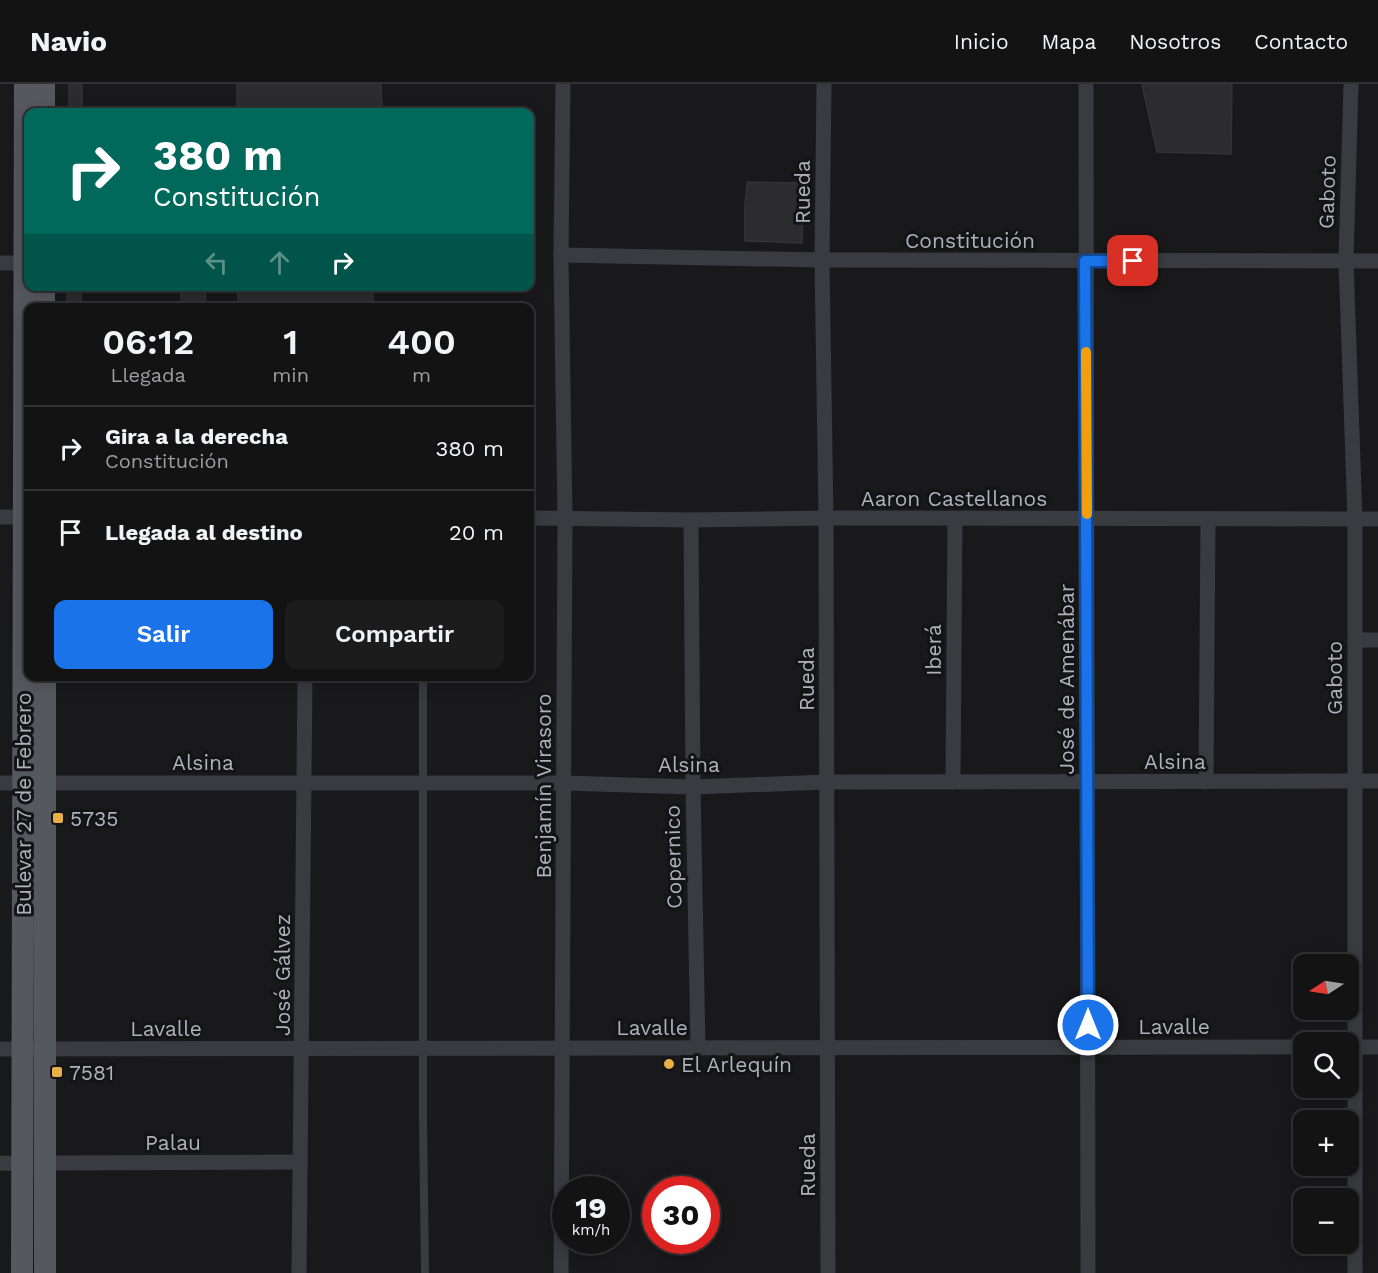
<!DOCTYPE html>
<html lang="es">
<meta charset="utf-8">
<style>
body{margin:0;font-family:"Work Sans",sans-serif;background:#1c1c1d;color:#f1f3f6;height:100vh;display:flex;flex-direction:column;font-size:22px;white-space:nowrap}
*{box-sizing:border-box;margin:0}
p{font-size:20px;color:#9d9ea0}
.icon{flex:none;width:33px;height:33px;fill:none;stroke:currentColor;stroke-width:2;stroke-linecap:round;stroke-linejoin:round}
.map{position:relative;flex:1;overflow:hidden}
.side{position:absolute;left:24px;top:219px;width:510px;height:378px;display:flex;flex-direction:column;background:#131314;border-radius:12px;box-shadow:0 3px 15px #0003,0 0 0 2px #323234}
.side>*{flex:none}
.hud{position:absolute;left:24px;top:24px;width:510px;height:183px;border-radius:12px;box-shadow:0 3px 15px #0003,0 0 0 2px #323234;background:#00695c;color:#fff;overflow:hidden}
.needle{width:39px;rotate:258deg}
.fabs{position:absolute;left:1293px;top:870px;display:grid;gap:12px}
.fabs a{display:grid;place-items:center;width:66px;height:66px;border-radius:12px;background:#131314;box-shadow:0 3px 15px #0003,0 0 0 2px #323234;font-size:30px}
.speed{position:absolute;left:552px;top:1092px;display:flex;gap:12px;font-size:30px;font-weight:700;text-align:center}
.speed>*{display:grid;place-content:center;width:78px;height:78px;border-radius:50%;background:#131314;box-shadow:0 3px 15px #0003,0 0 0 2px #323234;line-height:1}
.speed small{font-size:15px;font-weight:400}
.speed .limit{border:9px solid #d22;background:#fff;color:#111}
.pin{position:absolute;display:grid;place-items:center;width:51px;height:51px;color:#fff;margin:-26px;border-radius:12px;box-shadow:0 3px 9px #0006}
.me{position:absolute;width:66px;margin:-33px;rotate:0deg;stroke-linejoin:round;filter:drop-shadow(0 0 4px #0008)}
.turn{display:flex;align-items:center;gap:21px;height:126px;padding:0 30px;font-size:27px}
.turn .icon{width:78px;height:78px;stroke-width:2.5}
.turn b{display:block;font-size:42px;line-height:51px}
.lanes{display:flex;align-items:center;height:57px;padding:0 30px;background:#0003;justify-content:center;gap:30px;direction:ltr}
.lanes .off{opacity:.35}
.eta{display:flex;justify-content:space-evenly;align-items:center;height:102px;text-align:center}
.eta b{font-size:36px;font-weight:600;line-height:42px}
.action{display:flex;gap:12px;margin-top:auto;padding:12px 30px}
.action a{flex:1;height:69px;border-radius:12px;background:#1a73e8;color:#fff;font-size:24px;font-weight:600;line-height:69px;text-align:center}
.action a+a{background:#1c1c1d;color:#f1f3f6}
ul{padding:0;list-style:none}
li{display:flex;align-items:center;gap:18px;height:84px;padding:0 30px;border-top:2px solid #323234}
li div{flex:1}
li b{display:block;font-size:22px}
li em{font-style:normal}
header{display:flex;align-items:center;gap:36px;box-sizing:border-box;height:84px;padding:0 30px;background:#131314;border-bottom:2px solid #323234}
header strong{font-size:28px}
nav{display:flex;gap:33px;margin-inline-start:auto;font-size:21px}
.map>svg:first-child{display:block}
</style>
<header>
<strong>Navio</strong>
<nav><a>Inicio</a><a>Mapa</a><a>Nosotros</a><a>Contacto</a></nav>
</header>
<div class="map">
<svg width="1378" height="1189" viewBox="0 0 1378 1189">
<rect width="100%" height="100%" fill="#19191b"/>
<g fill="#2c2c2f" stroke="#333337" stroke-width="1.5">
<rect x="69" y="0" width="13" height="28"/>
<polygon points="237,0 381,0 382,28 237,28"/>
<polygon points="1142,0 1232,0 1231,70 1157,68"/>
<polygon points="747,98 803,99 802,159 745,157 745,121"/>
<polygon points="181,202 206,202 205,224 181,224"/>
<rect x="238" y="202" width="135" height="22"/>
<polygon points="67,207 81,208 81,224 67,224"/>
</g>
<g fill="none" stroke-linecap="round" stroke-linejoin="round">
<polyline stroke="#3a3b40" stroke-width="8" points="423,592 423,1035 425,1189"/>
<g stroke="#3a3b40" stroke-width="15">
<polyline points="824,0 822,176 826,434 828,1189"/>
<polyline points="1086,0 1088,1189"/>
<polyline points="1351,0 1346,177 1355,435 1355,1189"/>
<polyline points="561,171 822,176 1378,177"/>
<polyline points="0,179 28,179"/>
<polyline points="0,433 28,433"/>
<polyline points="530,434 691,436 826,434 1378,435"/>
<polyline points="691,436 693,703 698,964"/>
<polyline points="1355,556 1378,556"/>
<polyline points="953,698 955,435"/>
<polyline points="1206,698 1208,435"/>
<polyline points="0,699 564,699 693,703 827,698 1378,697"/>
<polyline points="1348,963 1378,963"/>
<polyline points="0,965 1304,963"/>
<polyline points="0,1079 22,1080"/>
<polyline points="45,1079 300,1078"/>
<polyline points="299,1189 305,592"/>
<polyline points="561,1189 565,434 561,171 563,0"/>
</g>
<g stroke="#56585f" stroke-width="22">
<polyline points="44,28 44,0"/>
<polyline points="44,202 44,224"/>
<polyline points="45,592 45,1189"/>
<polyline points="22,1189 25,0"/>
</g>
</g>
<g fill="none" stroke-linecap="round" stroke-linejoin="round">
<defs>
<polyline id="route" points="1088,941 1085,177 1133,177"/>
</defs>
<use href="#route" stroke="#114b97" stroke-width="15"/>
<use href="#route" stroke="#1a73e8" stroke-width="10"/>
<polyline stroke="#f59e0b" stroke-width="10" points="1086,268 1087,430"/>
</g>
<g fill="#e7af45" stroke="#141416" stroke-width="2">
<rect x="52" y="728" width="12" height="12" rx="3"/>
<circle cx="669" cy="980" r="6"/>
<rect x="51" y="982" width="12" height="12" rx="3"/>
</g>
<g text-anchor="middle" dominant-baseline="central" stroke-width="6" stroke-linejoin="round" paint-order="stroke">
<g font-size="21" fill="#acb1ba" stroke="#141416">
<text transform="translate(802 108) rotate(-90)">Rueda</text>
<text transform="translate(1327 108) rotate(-88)">Gaboto</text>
<text x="970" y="156">Constitución</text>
<text x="954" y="414">Aaron Castellanos</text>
<text transform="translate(933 566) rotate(-90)">Iberá</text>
<text transform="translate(1334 594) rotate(-90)">Gaboto</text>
<text transform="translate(806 595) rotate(-90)">Rueda</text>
<text transform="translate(1066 595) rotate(-90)">José de Amenábar</text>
<text x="1175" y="677">Alsina</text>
<text x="203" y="678">Alsina</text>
<text x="689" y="680">Alsina</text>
<text transform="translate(543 702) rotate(-90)">Benjamín Virasoro</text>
<text transform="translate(23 720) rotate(-90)">Bulevar 27 de Febrero</text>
<text transform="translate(673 773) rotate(-91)">Copernico</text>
<text transform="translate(282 891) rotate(-90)">José Gálvez</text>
<text x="1174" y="942">Lavalle</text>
<text x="652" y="943">Lavalle</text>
<text x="166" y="944">Lavalle</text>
<text x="173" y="1058">Palau</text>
<text transform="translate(807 1081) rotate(-90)">Rueda</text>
</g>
<g font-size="21" fill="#acb1ba" stroke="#141416" text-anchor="start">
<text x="70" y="734">5735</text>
<text x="681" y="980">El Arlequín</text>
<text x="69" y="988">7581</text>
</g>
</g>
</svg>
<div class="fabs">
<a><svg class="needle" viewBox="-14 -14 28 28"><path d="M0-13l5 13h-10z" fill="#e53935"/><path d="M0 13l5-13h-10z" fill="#9d9ea0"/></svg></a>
<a><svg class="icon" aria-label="search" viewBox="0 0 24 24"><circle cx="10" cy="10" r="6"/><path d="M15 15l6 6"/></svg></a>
<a>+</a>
<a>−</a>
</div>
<div class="speed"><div>19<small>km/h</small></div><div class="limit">30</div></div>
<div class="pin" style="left:1133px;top:177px;background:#d93025"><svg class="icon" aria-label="arrive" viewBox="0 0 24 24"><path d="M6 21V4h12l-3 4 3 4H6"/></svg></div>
<svg class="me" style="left:1088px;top:941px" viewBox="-20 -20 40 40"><circle r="17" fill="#1a73e8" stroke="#fff" stroke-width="3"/><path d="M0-11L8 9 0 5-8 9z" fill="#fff"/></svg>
<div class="hud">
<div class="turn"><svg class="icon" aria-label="right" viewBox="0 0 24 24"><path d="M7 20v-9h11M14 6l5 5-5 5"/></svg><div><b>380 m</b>Constitución</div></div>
<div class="lanes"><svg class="icon off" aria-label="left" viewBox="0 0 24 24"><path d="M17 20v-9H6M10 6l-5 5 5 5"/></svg><svg class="icon off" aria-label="ahead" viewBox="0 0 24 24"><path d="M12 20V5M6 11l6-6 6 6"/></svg><svg class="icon" aria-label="right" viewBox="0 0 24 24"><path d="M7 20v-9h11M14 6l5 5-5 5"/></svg></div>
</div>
<section class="side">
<div class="eta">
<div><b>06:12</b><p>Llegada</p></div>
<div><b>1</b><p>min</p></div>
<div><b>400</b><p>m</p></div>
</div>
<ul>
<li><svg class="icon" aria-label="right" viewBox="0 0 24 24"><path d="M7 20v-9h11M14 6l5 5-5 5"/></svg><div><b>Gira a la derecha</b><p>Constitución</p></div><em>380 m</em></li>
<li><svg class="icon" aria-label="arrive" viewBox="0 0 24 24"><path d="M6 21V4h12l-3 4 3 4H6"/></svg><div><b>Llegada al destino</b></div><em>20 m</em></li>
</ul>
<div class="action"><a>Salir</a><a>Compartir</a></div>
</section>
</div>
